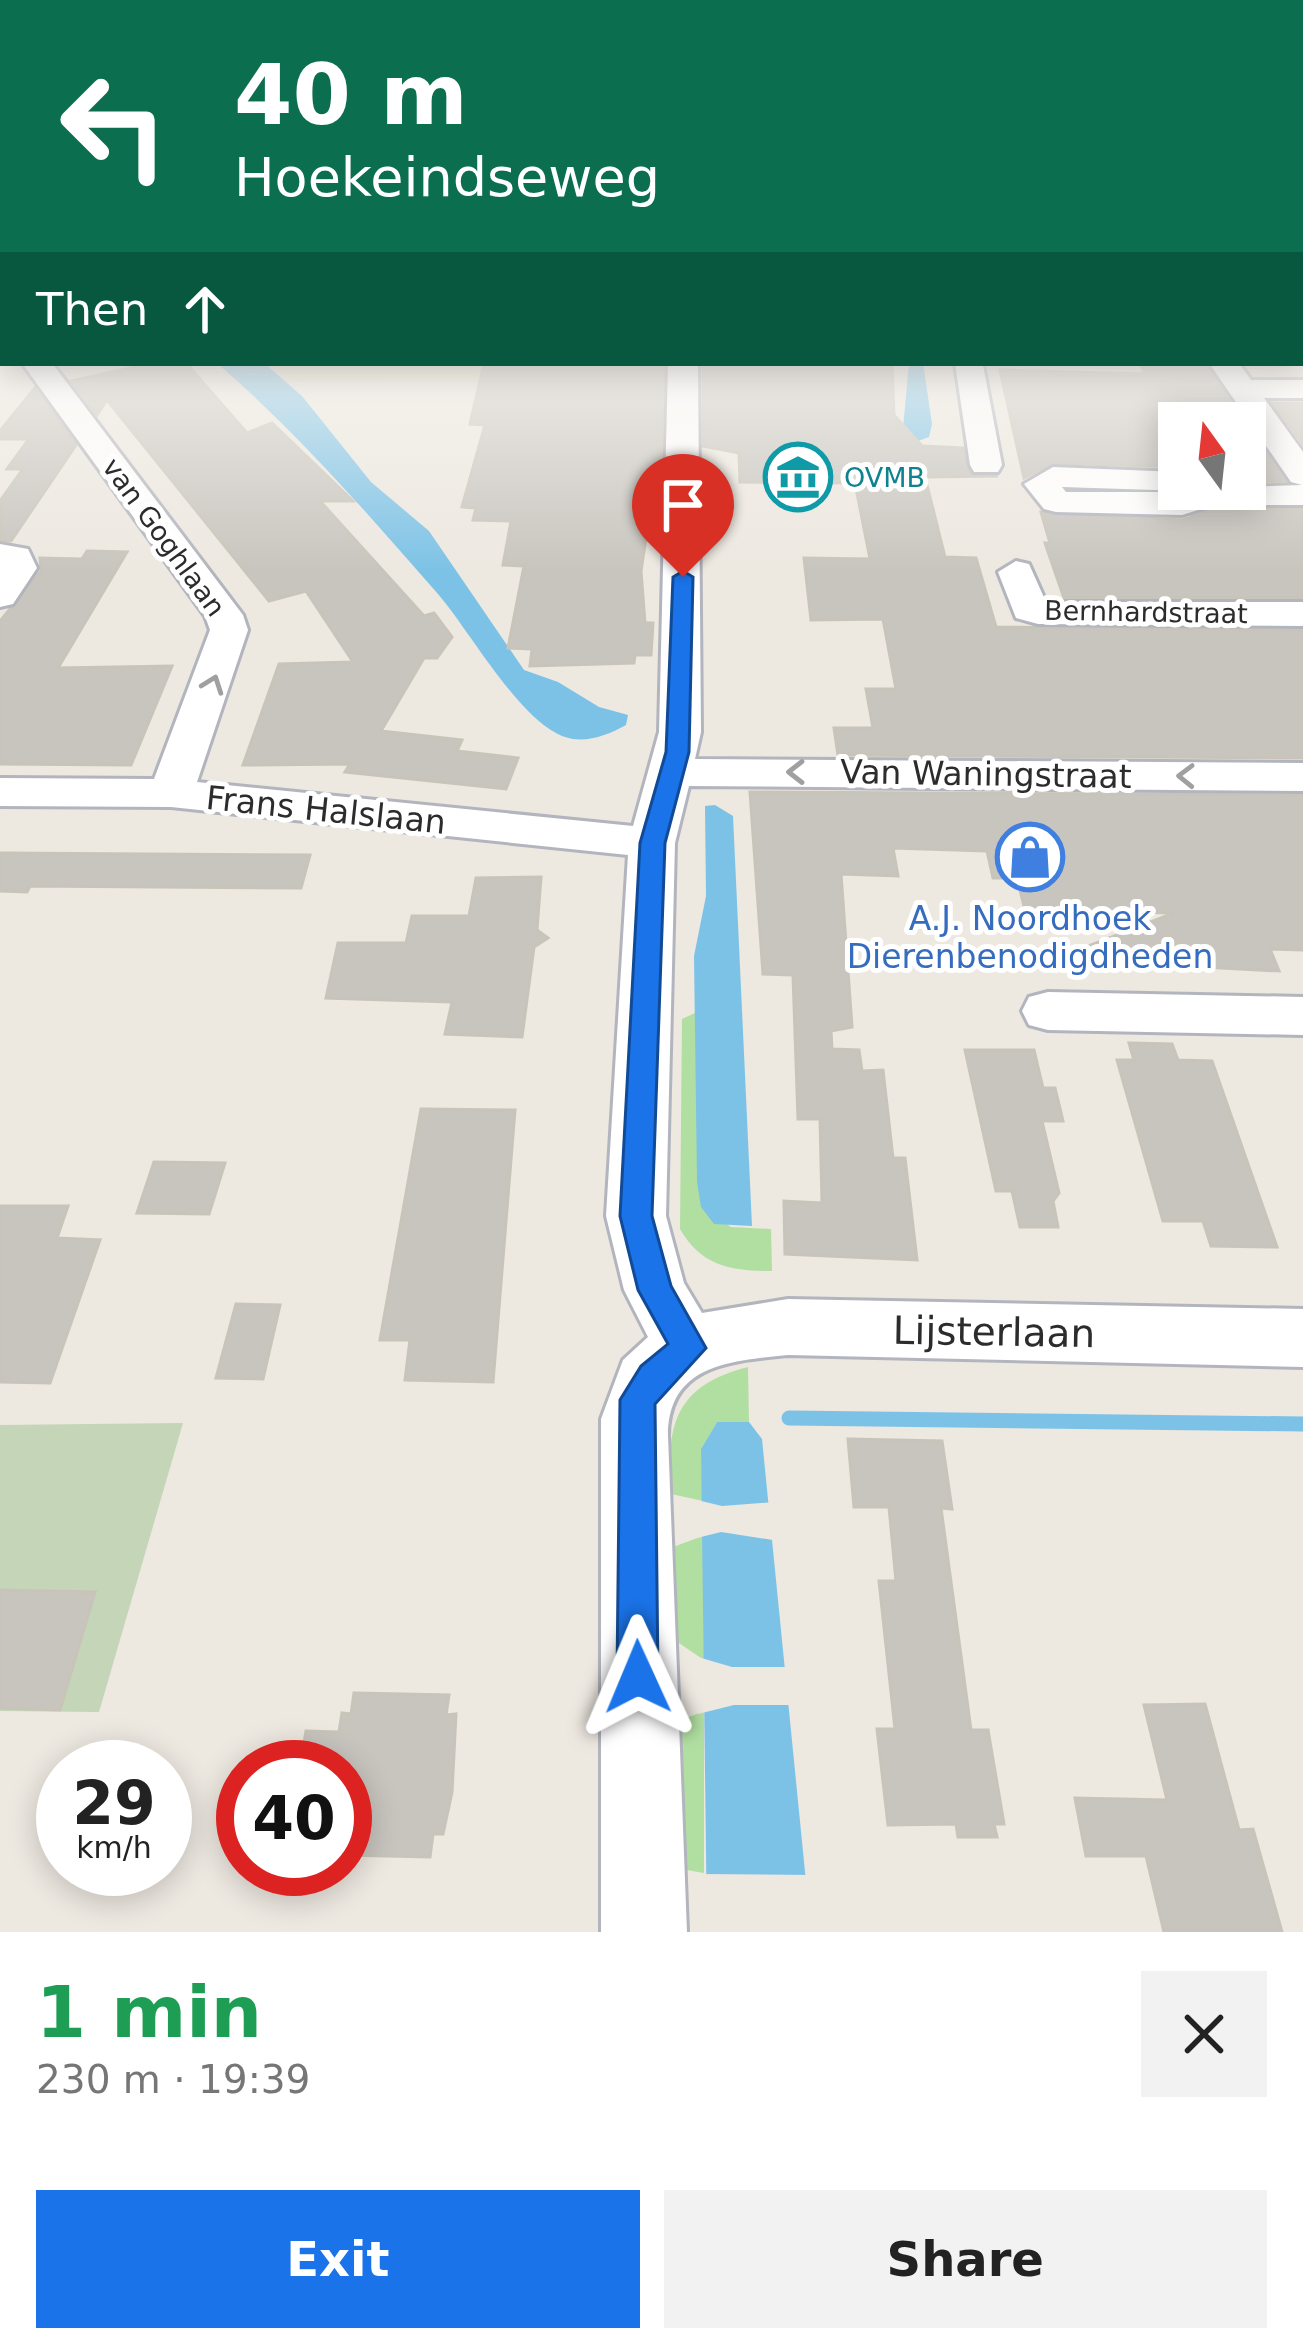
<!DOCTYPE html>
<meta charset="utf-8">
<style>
body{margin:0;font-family:"DejaVu Sans",sans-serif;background:#f2f2f2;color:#222;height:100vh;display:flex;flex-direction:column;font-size:45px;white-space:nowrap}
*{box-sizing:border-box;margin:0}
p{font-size:39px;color:#767676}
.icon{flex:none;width:66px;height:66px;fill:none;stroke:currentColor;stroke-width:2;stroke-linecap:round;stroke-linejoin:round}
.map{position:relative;height:1932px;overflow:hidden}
.side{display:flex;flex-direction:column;background:#fff;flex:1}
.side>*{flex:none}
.guide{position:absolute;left:0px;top:0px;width:1305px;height:366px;box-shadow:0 6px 30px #0003;background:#0b6e4f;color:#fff;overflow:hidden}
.needle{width:78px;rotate:345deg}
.tools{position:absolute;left:1158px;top:402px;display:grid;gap:24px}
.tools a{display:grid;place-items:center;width:108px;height:108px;border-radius:0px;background:#fff;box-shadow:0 6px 30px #0003;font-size:60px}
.speed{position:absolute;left:36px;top:1740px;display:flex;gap:24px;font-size:60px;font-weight:700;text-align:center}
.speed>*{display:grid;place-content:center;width:156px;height:156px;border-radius:50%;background:#fff;box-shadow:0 6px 30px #0003;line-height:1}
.speed small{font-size:30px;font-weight:400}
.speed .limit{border:18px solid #d22;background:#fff;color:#111}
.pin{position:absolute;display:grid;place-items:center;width:102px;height:102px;color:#fff;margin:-123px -51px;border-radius:50% 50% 50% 0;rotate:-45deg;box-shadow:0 0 12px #0007}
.pin .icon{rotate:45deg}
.me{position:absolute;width:132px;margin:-66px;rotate:359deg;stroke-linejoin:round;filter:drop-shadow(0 0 9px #0008)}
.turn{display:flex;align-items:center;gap:42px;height:252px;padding:0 36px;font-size:54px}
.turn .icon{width:156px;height:156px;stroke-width:2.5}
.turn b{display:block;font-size:84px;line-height:102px}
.then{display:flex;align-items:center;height:114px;padding:0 36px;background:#0003;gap:24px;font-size:45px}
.round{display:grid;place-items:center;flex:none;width:126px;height:126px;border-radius:0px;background:#f2f2f2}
.head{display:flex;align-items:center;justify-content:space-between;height:204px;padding:0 36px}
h1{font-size:72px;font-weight:700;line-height:90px;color:#1e9e55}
.button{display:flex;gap:24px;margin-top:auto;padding:24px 36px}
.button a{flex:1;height:138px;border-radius:0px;background:#1a73e8;color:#fff;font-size:48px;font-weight:700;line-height:138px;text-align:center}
.button a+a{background:#f2f2f2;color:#222}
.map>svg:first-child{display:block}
</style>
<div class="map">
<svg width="1303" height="1932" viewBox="0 0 1303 1932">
<rect width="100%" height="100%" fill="#ede8e0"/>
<polygon fill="#ede6d1" points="270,363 485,363 479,379 290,381"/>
<g fill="#b1dfa1">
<path d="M695 1013 701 1207 731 1227 771 1229 772 1271C732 1271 702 1267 680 1229L682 1019Z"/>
<path d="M748 1367 749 1422H717L701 1449 703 1501 671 1494C666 1424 675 1386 748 1367Z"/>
<polygon points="703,1536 704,1660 676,1641 673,1547"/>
<polygon points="704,1711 704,1873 681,1869 679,1721"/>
</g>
<polygon fill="#c4d5b8" points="183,1423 99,1712 0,1711 0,1425"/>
<g fill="#7cc2e6">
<path d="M217 363H264L302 396 371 482 429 531 524 670 558 682 599 707 628 715 626 725C608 735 585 744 565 737 520 722 470 631 438 594 368 514 298 433 217 363Z"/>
<polygon points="909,363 923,363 932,424 929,437 915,442 903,428"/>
<polygon points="715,805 733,816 752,1226 714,1224 701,1207 697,1182 694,956 706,896 705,806"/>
<polygon points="717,1422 749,1422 762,1439 811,1932 707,1932 701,1449"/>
</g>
<g fill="#ede8e0">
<polygon points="697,1500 722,1506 775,1502 779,1541 721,1532 697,1538"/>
<polygon points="698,1657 732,1667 793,1667 797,1705 734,1705 698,1714"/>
<polygon points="698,1874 812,1875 817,1932 701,1932"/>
</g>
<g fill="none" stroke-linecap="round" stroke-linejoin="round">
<polyline stroke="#7cc2e6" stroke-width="15" points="789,1418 1303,1424"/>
</g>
<g fill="#c8c5bf" stroke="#c8c4b9" stroke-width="3">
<polygon points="153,363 186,363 247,433 272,423 353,501 320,501 424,616 434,613 452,637 437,658 424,658 381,731 462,740 457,751 518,758 506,789 345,772 350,764 243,765 279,664 353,662 306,591 269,601 107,400 97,415 71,381"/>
<polygon points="484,363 616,367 664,363 660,499 652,499 641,571 645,623 653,623 651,655 635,655 634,663 530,666 532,649 508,648 524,566 503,565 511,521 473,520 476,508 462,507 485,425 470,424"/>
<polygon points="703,363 892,363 894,415 922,446 963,448 970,474 998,476 925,477 945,557 976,558 996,627 1303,630 1303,758 838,755 834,728 873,728 866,689 896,689 883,619 811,620 804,558 870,559 855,483 740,482 739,453 703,446"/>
<polygon points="1140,363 1205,363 1245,423 1179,423 1179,467 1053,463 1024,478 1000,370 1145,374"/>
<polygon points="35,388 76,445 11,541 0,540 0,501 23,469 7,469 29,439 0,439 0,431"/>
<polygon points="1273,403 1303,403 1303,444"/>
<polygon points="1245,423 1285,481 1245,482"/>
<polygon points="1215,509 1303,509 1303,598 1064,598 1045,543 1050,543 1041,512 1182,520"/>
<polygon points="87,551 127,552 58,668 172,666 131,765 0,764 0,621 41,571 40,558 82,559"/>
<polygon points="750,792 1303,795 1303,950 1270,949 1279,971 1055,959 1174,913 1025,910 1017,878 993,878 987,851 893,848 898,876 841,874 852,1027 831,1031 832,1049 859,1050 862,1071 883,1070 893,1158 905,1158 917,1260 785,1254 784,1201 822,1203 820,1119 798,1119 793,975 763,974"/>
<polygon points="0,853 310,855 301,888 30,886 27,892 0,891"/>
<polygon points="541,877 537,930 548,938 534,947 522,1037 445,1034 452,1002 326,998 338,943 406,943 412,916 469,916 476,878"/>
<polygon points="1129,1043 1172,1044 1178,1060 1212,1061 1277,1247 1211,1246 1203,1221 1163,1221 1117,1060 1134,1060"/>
<polygon points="965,1050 1034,1050 1043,1088 1055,1088 1063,1121 1042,1121 1059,1193 1053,1201 1058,1227 1020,1227 1012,1191 996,1191"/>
<polygon points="421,1109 515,1110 493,1382 405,1380 410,1340 380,1340"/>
<polygon points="154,1162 225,1163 209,1214 137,1213"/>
<polygon points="0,1206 68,1206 57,1238 100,1240 50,1383 0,1382"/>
<polygon points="236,1304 280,1305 263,1379 216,1378"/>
<polygon points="848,1439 942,1441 952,1509 941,1508 971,1730 988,1730 1004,1824 994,1824 997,1837 958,1837 956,1824 888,1825 877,1729 895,1729 879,1581 896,1581 889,1507 854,1507"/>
<polygon points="0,1590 95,1592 60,1710 0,1708"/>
<polygon points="354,1693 449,1695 446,1715 456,1714 452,1792 443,1834 433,1834 430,1857 345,1855 345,1767 300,1767 306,1731 339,1732 342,1713 351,1714"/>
<polygon points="1205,1704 1239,1830 1253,1829 1282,1932 1164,1932 1146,1856 1086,1856 1075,1798 1167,1800 1144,1705"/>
</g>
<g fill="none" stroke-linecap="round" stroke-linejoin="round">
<defs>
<g id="minor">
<rect x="1302" y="301" width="1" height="13"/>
<polygon points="3,302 3,322 0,322 0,303"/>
<path d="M22 363H52L243 615 248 630 197 782 633 826 659 732 668 363H698L701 732 695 759 1303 763V791L689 786 675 843 666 1216 684 1283 702 1313 788 1299 1303 1309V1367L788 1355C731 1361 668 1364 668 1436L687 1932H601V1419L623 1360 648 1337 624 1290 606 1216 628 855 171 807 0 806V778L154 779 210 630 205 616Z"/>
<polygon points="955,363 983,365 1002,465 998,472 974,472 970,465"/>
<path d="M1209 363H1239L1251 380H1303V398H1264L1303 452V505H1214L1182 515 1056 512 1044 509 1024 484 1053 467 1179 472V489L1302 485 1291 482ZM1062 487 1185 491 1186 492H1066Z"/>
<polygon points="0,544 28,549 37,568 13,604 0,607"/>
<polygon points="1016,561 1029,564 1046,602 1303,602 1303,626 1038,624 1016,618 998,572"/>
<polygon points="1048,992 1303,997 1303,1035 1048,1030 1029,1025 1022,1011 1029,997"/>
</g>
</defs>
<use href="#minor" stroke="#b3b5be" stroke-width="6"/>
<use href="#minor" fill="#fff" fill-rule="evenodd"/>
</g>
<defs><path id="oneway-chevron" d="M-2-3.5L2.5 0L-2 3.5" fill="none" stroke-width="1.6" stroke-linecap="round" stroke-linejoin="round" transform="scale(3)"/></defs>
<g stroke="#a0a0a0">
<use href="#oneway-chevron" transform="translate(213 684) rotate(-70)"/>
<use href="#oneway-chevron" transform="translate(796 772) rotate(-180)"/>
<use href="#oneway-chevron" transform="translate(1186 776) rotate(-179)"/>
</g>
<linearGradient id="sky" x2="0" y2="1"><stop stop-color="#7dbae7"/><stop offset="0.53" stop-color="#f7f5f1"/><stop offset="1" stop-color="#f7f5f1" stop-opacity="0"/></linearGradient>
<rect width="1303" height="572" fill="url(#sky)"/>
<polygon fill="#1a73e8" stroke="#114b97" stroke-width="3" points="683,571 693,577 689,752 665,843 652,1216 671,1286 706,1348 655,1404 658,1677 652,1691 638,1697 623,1691 617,1677 620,1400 641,1366 668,1344 638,1290 620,1216 640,843 666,752 673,577"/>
<defs>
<symbol id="museum-ring" viewBox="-11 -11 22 22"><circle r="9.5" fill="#fff" stroke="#0f9aa8" stroke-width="1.5"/><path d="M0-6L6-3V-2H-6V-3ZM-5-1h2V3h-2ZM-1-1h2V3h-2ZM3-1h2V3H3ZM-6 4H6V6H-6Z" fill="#0f9aa8"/></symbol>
<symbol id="shop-ring" viewBox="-11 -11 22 22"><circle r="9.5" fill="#fff" stroke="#3f7fe0" stroke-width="1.5"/><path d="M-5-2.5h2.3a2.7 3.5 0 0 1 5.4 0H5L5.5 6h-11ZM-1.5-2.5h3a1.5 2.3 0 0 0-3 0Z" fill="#3f7fe0"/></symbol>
</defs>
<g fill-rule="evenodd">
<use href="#museum-ring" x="760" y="439" width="76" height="76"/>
<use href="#shop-ring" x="992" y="819" width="76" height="76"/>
</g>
<g text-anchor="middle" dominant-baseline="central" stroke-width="10" stroke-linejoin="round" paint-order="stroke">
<g font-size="27" fill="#0d838f" stroke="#fff" text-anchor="start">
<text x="844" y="477">OVMB</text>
</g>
<g font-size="27" fill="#2c2c2c" stroke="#fff">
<text transform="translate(164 537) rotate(54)">van Goghlaan</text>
<text transform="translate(1146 612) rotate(1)">Bernhardstraat</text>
</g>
<g font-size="33" fill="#2c2c2c" stroke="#fff">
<text transform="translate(986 774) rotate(1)">Van Waningstraat</text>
<text transform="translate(326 810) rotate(6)">Frans Halslaan</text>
</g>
<g font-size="33" fill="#366cbe" stroke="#fff">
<text x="1030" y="918">A.J. Noordhoek<tspan x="1030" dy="38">Dierenbenodigdheden</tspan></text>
</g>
<g font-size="39" fill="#2c2c2c" stroke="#fff">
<text transform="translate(994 1332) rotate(1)">Lijsterlaan</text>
</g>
</g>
</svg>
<div class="tools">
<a><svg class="needle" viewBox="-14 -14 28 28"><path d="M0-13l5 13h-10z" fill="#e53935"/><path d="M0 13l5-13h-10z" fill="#767676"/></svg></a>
</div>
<div class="speed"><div>29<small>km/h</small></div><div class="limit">40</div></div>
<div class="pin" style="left:683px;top:577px;background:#d93025"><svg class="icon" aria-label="arrive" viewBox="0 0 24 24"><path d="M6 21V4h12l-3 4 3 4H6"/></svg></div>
<svg class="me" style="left:638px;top:1677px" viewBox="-20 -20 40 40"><path d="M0-17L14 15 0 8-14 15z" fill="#1a73e8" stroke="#fff" stroke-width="4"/></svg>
<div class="guide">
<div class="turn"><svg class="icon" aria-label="left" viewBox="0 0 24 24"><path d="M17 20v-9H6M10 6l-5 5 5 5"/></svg><div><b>40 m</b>Hoekeindseweg</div></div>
<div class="then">Then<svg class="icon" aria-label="ahead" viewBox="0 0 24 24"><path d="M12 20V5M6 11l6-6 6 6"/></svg></div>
</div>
</div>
<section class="side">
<div class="head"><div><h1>1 min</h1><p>230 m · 19:39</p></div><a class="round"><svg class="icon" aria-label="close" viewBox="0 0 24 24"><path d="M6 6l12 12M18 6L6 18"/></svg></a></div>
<div class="button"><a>Exit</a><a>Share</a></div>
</section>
